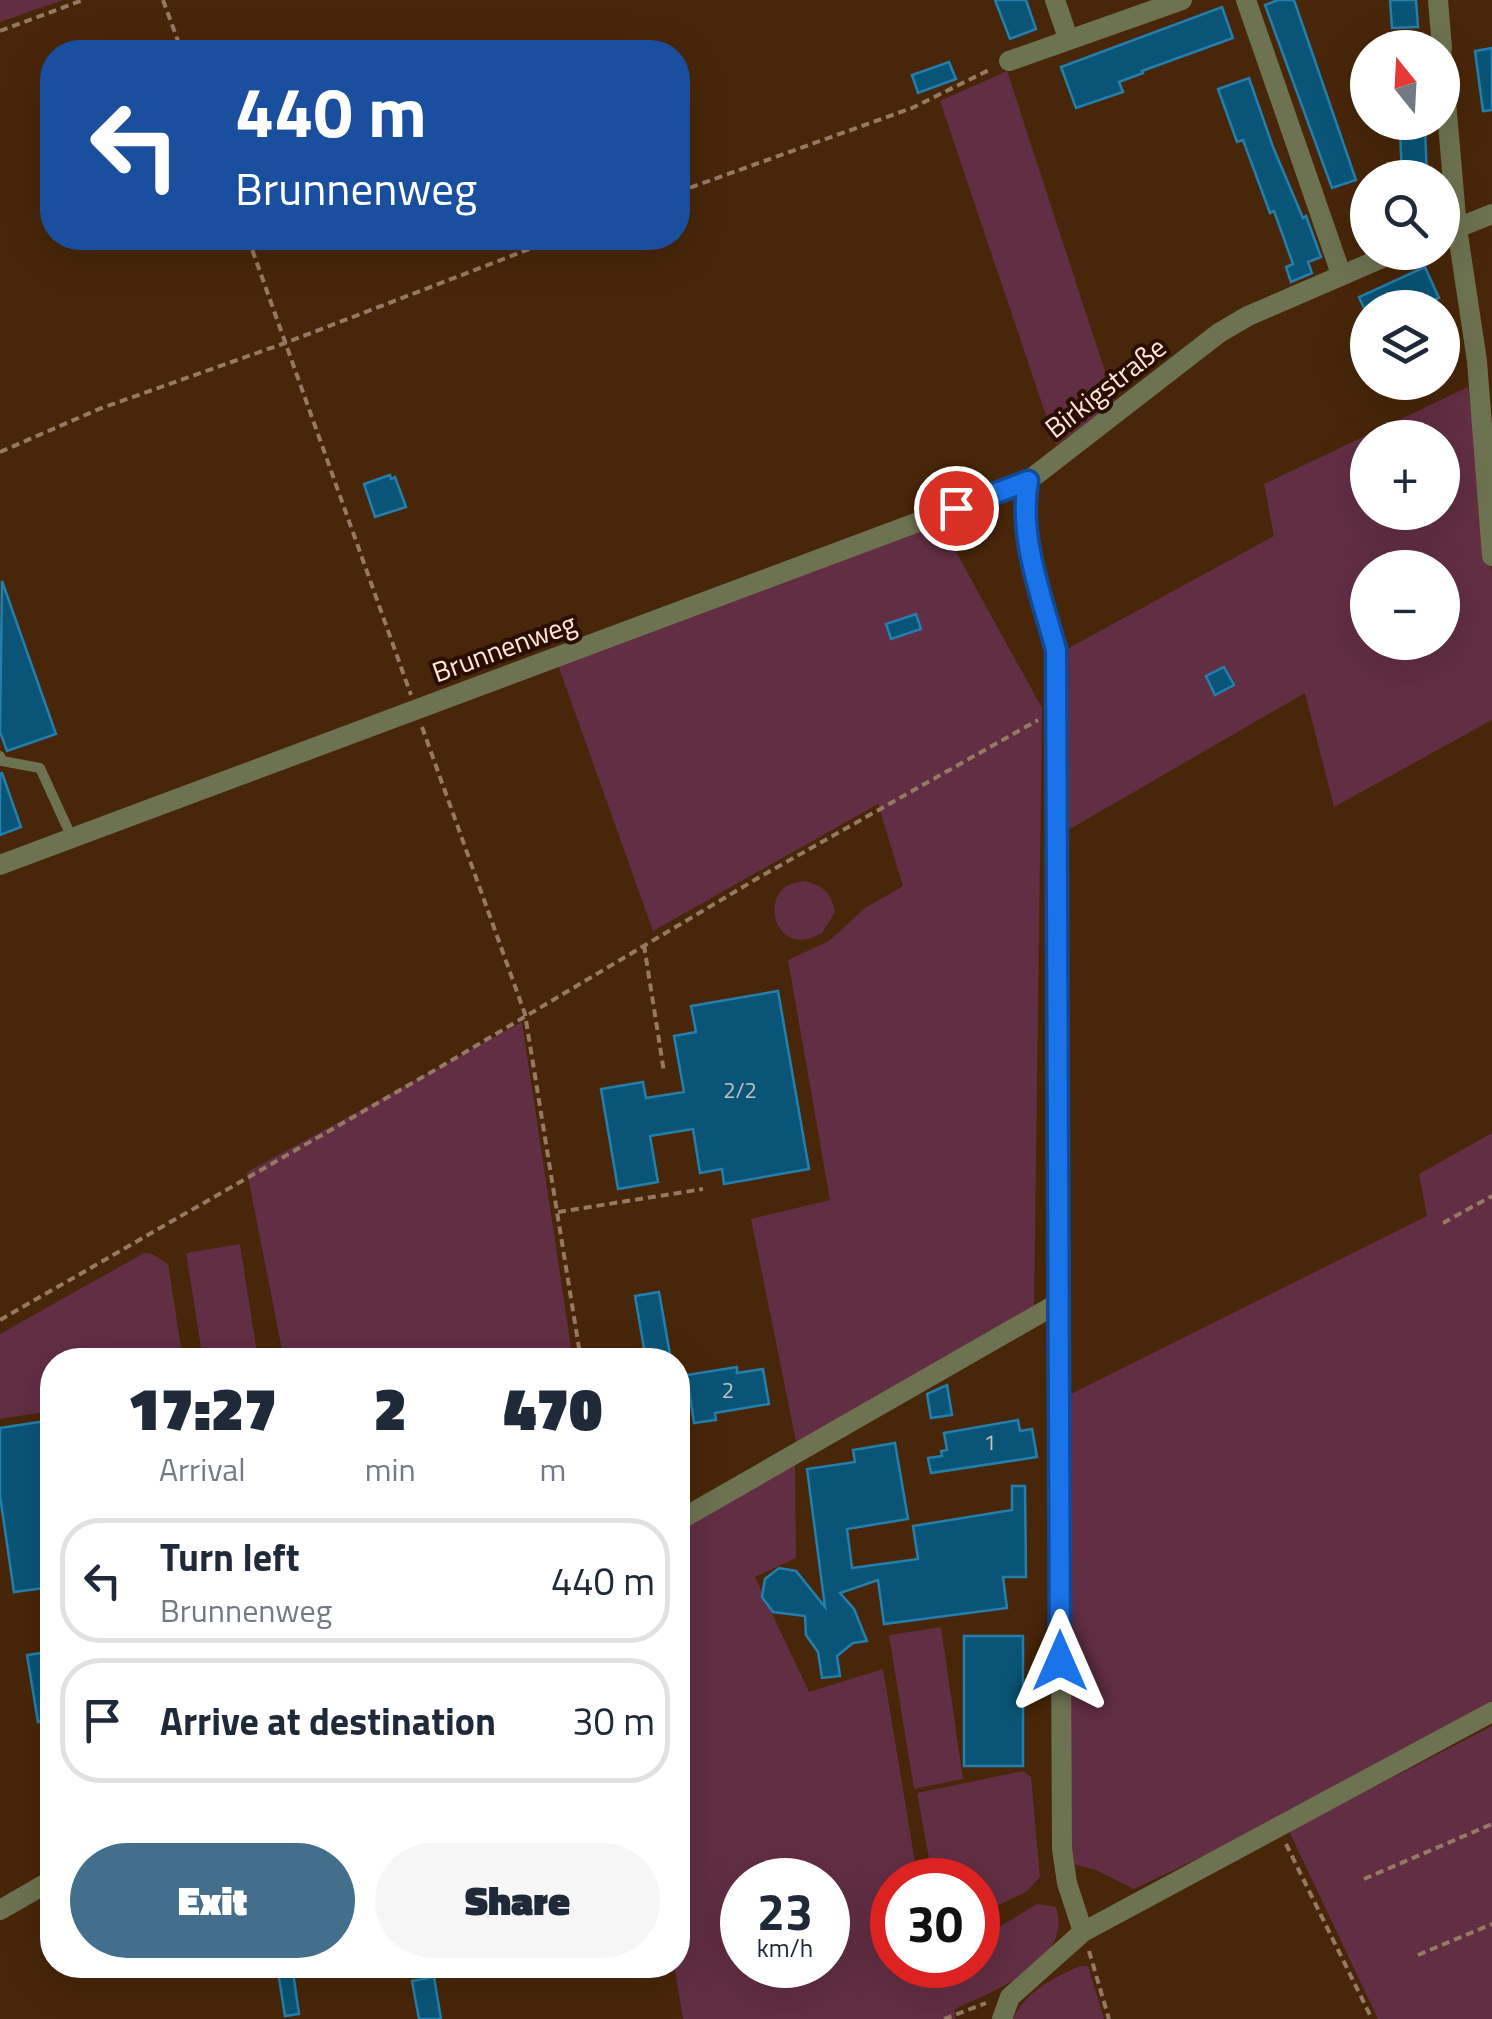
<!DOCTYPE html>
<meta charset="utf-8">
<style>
body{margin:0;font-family:"Titillium Web",sans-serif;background:#f6f6f7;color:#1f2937;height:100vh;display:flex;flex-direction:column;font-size:38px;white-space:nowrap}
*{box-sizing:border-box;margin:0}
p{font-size:32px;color:#747a83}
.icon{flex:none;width:55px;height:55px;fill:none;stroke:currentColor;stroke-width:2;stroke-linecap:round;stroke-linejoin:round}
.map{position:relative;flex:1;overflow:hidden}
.details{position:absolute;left:40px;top:1348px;width:650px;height:630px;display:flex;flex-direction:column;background:#fff;border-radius:40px;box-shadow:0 10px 40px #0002}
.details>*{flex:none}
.guide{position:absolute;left:40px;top:40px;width:650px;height:210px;border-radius:40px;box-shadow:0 10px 40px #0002;background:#1a4fa0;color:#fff;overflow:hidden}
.needle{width:65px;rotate:342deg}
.buttons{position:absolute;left:1350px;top:30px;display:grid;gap:20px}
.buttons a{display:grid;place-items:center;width:110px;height:110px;border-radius:50%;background:#fff;box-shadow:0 10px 40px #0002;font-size:50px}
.speed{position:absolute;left:720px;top:1858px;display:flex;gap:20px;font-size:50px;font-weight:700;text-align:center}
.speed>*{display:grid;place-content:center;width:130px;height:130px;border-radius:50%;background:#fff;box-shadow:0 10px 40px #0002;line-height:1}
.speed small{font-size:25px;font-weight:400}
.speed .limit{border:15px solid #d22;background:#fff;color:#111}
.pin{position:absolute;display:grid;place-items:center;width:85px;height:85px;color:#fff;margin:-42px;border:5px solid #fff;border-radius:50%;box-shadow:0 2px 10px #0007}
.me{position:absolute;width:110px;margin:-55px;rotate:0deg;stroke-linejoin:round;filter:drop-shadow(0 0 8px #0008)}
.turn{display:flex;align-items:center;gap:35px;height:210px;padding:0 30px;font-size:45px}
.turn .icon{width:130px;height:130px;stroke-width:2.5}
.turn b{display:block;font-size:70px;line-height:85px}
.eta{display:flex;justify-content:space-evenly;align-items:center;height:170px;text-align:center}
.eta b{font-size:60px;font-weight:800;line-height:70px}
.action{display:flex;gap:20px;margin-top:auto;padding:20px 30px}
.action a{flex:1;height:115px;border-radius:60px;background:#436e8c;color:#fff;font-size:40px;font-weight:800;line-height:115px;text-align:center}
.action a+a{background:#f6f6f7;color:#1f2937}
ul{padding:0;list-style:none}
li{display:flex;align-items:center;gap:30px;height:125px;margin:0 20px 15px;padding:0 10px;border:5px solid #e0e1e3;border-radius:40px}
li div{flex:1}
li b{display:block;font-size:38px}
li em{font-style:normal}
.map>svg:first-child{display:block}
</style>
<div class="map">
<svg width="1492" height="2019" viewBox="0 0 1492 2019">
<rect width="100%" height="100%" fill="#482609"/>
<g fill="#622e43" fill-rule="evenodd">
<polygon points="0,0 63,0 0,22"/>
<polygon points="1007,71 1115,402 1056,445 940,101"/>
<path d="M1468 387 1492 572V720L1334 807 1305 693 1063 833 1064 696 1069 648 1274 536 1264 484ZM1368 438H1442V512H1368ZM1368 568H1442V642H1368Z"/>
<polygon points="938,519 1042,708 1034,1309 797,1446 751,1219 830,1200 788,960 829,941 865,908 903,886 878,804 653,931 557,662"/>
<path d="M803 881C823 885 831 892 835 912L822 933C781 957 764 910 781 891 786 884 795 883 803 881Z"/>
<polygon points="522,1022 573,1360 284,1360 247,1172"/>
<polygon points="1492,1133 1492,1706 1287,1816 1134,1889 1096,1870 1069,1863 1069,1395 1427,1216 1419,1174"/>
<polygon points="240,1244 258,1360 203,1360 186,1253"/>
<polygon points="144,1253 152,1254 168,1264 183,1360 52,1360 52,1411 0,1419 0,1334"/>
<path d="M795 1463 796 1558 755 1577 809 1692 883 1669 918 1880H892V1965H978V1940L1037 1904 1056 1907C1074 1961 994 1991 955 2009V2019H683L674 1965H678V1530ZM742 1880H828V1965H742Z"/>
<polygon points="941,1627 963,1779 914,1789 889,1635"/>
<polygon points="1492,1726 1492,2019 1378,2019 1289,1831"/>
<polygon points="1023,1771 1031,1777 1040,1877 1026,1892 978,1915 978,1880 933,1880 917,1793"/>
<path d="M1080 1966H1088L1104 2019H1013C1027 1990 1052 1979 1080 1966Z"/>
</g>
<g fill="#0a5577" stroke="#257fad" stroke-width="2.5">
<polygon points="995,0 1026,0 1036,29 1010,39"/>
<polygon points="1278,0 1294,0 1356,180 1332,188 1265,5"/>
<polygon points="1390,0 1416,0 1418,27 1392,28"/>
<polygon points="1222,7 1233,38 1142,71 1143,73 1119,82 1123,92 1076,108 1061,67"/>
<polygon points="1492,48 1492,110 1483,111 1475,51"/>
<polygon points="949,62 956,79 918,93 912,75"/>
<polygon points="1249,78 1273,147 1303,218 1306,216 1321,257 1308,262 1312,273 1291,282 1286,267 1293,264 1274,211 1270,213 1243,140 1237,142 1218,89"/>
<polygon points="1425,128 1427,178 1402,178 1400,129"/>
<polygon points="1425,267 1439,298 1417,308 1364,308 1359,297"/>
<polygon points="390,475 391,479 395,477 406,507 375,517 364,484"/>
<polygon points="2,581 56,734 7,751 0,732"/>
<polygon points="916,614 921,629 891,639 886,624"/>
<polygon points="1224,667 1234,685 1215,695 1206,676"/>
<polygon points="2,773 21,827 0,835 0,774"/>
<polygon points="778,991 809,1169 724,1184 722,1169 700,1173 693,1129 650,1136 658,1182 618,1189 601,1089 643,1082 646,1098 684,1092 674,1036 696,1032 691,1006"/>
<polygon points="659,1292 671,1360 646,1360 635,1296"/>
<polygon points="737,1367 737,1373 763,1369 769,1404 715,1413 716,1420 694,1423 687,1375"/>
<polygon points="947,1385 952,1415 931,1418 927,1394"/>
<polygon points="52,1420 52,1587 14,1592 0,1496 0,1428"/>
<polygon points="1018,1420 1020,1431 1032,1429 1037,1457 931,1473 928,1458 942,1456 941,1451 947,1450 944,1433"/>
<polygon points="895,1443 908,1519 847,1529 852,1568 918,1559 913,1526 1012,1510 1012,1486 1025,1486 1026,1577 1003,1577 1007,1608 884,1624 878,1580 840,1593 854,1609 867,1641 853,1643 837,1656 840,1676 822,1678 818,1652 806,1635 805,1616 773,1612 762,1597 765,1579 779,1568 796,1571 825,1607 807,1469 855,1462 853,1450"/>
<rect x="964" y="1636" width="59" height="130"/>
<polygon points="48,1652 52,1681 52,1719 38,1722 27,1655"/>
<polygon points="277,1965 292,1965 299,2014 285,2016"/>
<polygon points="434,1977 441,2019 419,2019 412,1981"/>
</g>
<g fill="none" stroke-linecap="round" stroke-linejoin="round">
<g stroke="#967962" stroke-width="4" stroke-dasharray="8 5" stroke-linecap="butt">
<polyline points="163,0 182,52"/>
<polyline points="0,31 83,0"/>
<polyline points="678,192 912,108 991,69"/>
<polyline points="248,238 411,695"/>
<polyline points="0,452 99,409 285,343 558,238"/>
<polyline points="422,727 525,1014 581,1360"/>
<polyline points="644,945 664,1072"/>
<polyline points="558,1212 703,1189"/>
<polyline points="1443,1223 1492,1196"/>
<polyline points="0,1320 442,1066 758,878 1038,720"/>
<polyline points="1286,1844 1372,2019"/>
<polyline points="1364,1879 1492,1824"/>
<polyline points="1089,1951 1109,2019"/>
<polyline points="1418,1955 1492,1924"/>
<polyline points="944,2019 986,2003"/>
</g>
<polyline stroke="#6d7251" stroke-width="10" points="0,756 2,761 40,768 72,838"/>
<g stroke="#6d7251" stroke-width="20">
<polyline points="1055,0 1068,38"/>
<polyline points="1246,0 1341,274"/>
<polyline points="1438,0 1442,48"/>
<polyline points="1442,55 1457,228 1477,361 1492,556"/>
<polyline points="1009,61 1182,0"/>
<polyline points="1442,234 1492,214"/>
<polyline points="0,865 1028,481 1219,333 1248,316 1396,252"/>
<polyline points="678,1521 1060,1302"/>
<polyline points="0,1910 52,1880"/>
<polyline points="1083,1932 1492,1712"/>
<path d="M1002 2019 1010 1997 1083 1932 1067 1883 1062 1849 1056 651C1042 597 1018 536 1028 481"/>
</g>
</g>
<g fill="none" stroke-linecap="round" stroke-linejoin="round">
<defs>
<path id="route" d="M956 508 1028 481C1018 537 1042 597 1056 650L1060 1661"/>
</defs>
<use href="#route" stroke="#114b97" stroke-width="25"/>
<use href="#route" stroke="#1a73e8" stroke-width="18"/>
</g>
<g text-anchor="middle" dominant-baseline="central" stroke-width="8" stroke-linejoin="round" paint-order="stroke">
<g font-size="22" fill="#c2c3c0">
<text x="740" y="1090">2/2</text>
<text x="728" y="1390">2</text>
<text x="990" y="1442">1</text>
</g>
<g font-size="28" fill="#ffe8d9" stroke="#2a0f00">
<text transform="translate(1105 387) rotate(-38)">Birkigstraße</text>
<text transform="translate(504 647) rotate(-20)">Brunnenweg</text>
</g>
</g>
</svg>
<div class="buttons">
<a><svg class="needle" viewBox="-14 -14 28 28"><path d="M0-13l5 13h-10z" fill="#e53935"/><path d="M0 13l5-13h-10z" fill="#747a83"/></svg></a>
<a><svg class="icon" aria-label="search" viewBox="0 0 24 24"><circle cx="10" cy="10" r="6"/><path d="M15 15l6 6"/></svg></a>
<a><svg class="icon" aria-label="layers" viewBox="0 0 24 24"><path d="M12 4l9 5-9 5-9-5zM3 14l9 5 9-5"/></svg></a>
<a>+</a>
<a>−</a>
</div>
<div class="speed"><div>23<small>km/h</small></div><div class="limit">30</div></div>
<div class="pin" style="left:956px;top:508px;background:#d93025"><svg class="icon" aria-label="arrive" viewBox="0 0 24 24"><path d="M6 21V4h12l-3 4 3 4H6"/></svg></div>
<svg class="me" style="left:1060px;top:1661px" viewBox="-20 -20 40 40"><path d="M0-17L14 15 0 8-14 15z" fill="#1a73e8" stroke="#fff" stroke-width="4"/></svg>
<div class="guide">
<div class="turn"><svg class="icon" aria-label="left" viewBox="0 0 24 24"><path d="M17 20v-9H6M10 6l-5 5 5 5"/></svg><div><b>440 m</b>Brunnenweg</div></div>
</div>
<section class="details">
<div class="eta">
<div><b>17:27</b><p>Arrival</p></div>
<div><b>2</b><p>min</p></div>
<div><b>470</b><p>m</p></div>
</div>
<ul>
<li><svg class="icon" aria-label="left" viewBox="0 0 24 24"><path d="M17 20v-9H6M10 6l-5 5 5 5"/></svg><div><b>Turn left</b><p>Brunnenweg</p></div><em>440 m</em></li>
<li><svg class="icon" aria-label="arrive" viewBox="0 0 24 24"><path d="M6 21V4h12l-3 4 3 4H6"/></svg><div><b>Arrive at destination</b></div><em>30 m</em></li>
</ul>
<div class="action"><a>Exit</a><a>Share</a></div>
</section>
</div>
